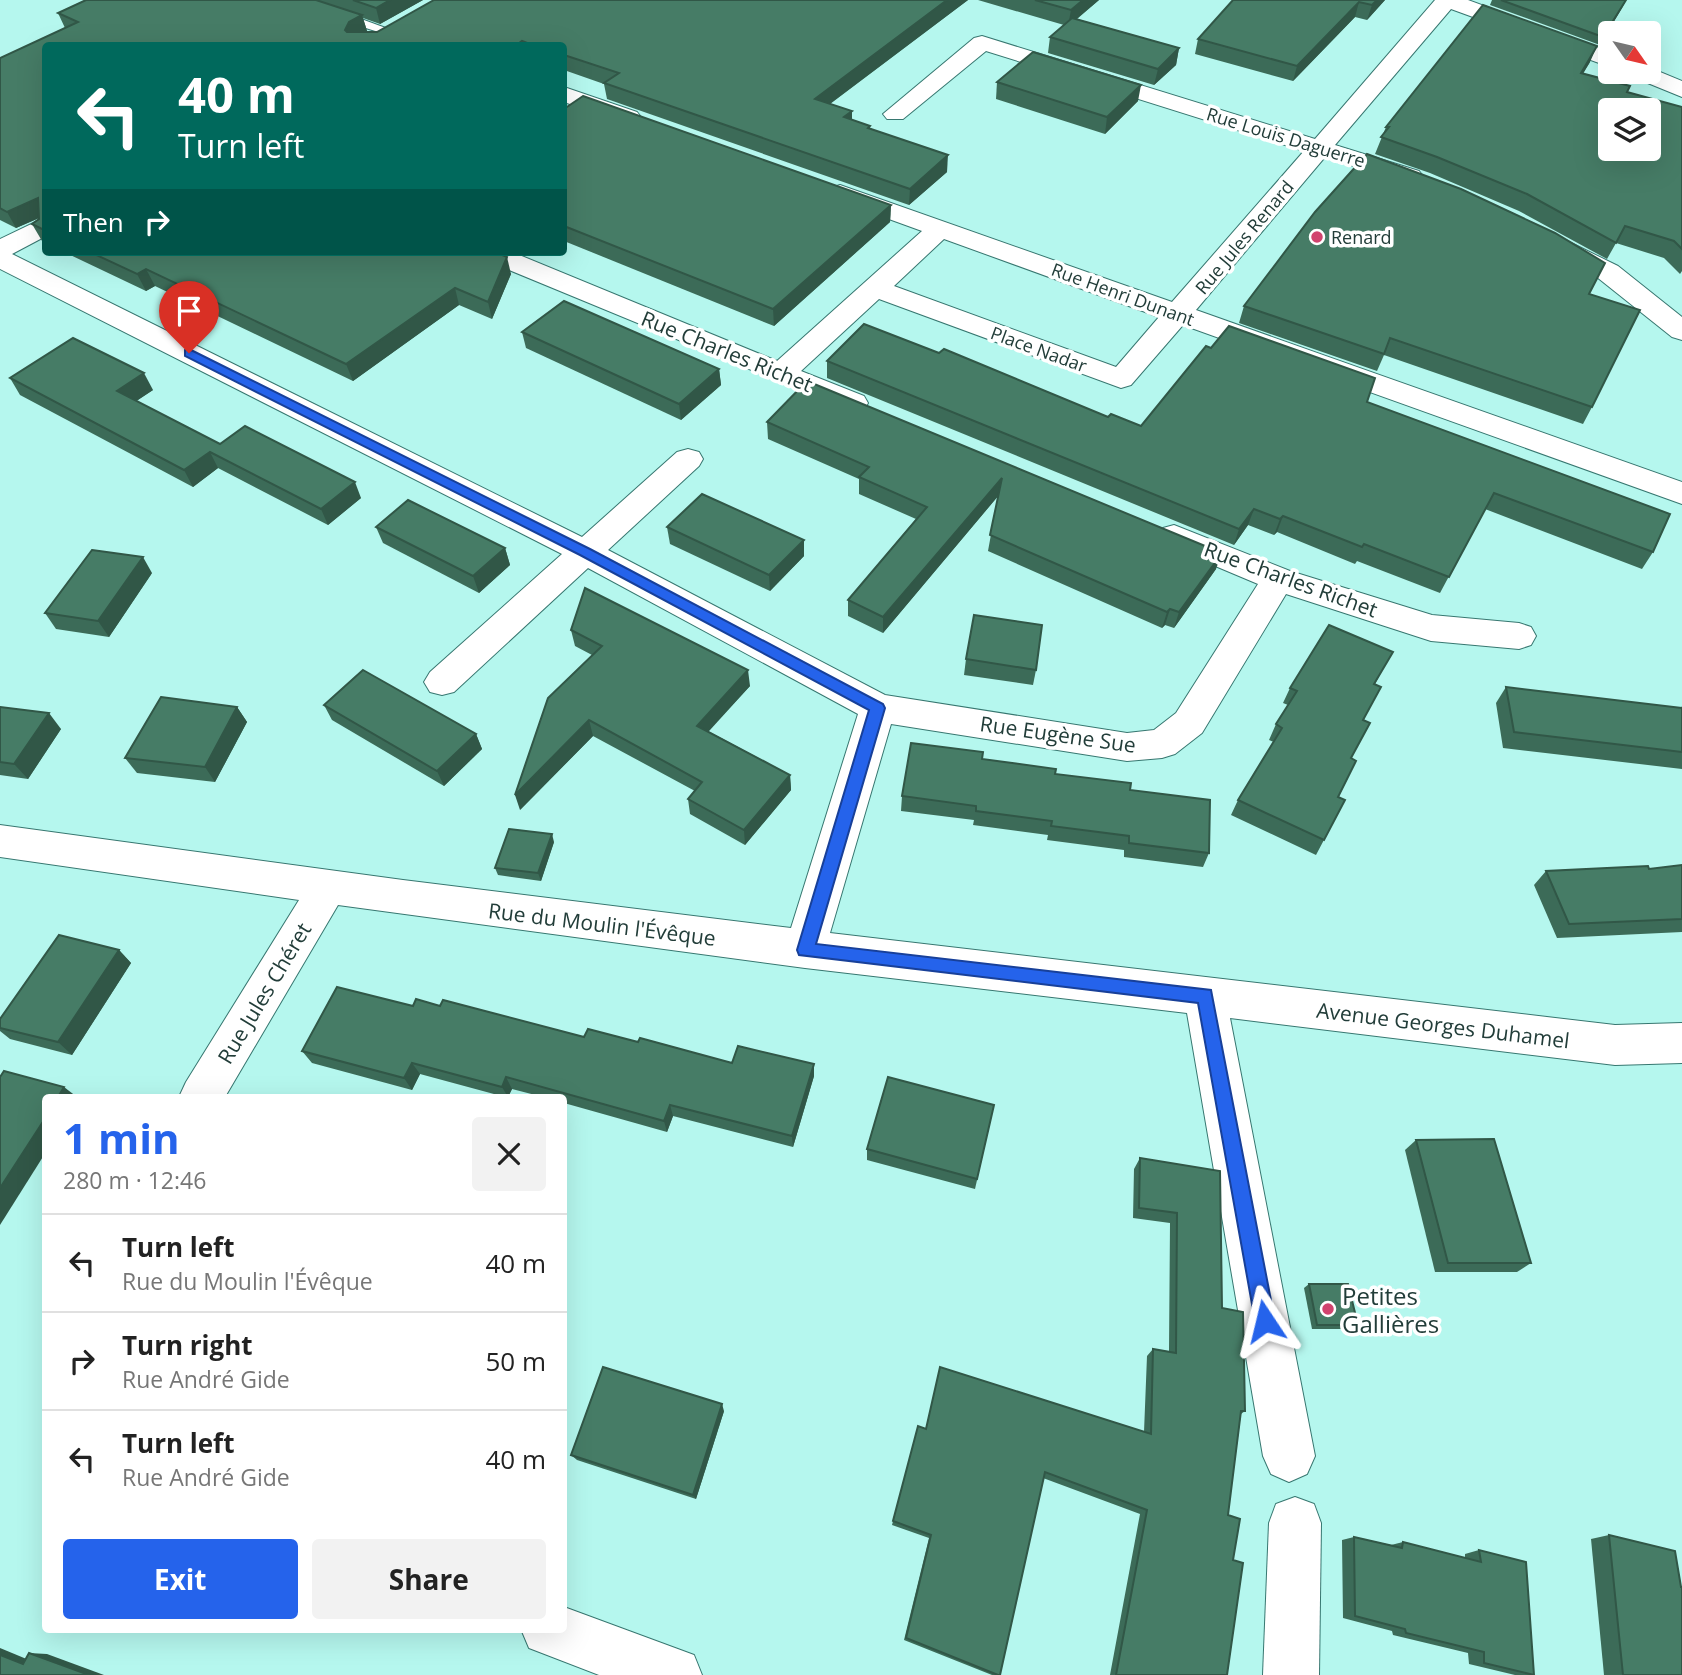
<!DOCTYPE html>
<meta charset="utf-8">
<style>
body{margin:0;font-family:"Open Sans",sans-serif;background:#f2f2f2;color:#222;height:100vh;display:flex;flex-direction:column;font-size:26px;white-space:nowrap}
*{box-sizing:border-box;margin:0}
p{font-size:23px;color:#767676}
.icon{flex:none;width:38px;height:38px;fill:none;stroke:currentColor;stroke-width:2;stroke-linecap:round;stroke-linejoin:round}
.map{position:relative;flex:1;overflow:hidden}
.sheet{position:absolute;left:42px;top:1094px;width:525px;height:539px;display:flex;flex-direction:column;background:#fff;border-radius:7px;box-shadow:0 7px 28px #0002}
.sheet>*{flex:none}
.banner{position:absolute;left:42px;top:42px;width:525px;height:214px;border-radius:7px;box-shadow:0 7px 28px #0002;background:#00695c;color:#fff;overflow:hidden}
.needle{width:46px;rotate:124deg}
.controls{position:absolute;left:1598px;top:21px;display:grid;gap:14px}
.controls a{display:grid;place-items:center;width:63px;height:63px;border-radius:7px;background:#fff;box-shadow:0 7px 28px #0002;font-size:35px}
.pin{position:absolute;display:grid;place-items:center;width:60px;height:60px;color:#fff;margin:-72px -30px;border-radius:50% 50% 50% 0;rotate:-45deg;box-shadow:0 0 7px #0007}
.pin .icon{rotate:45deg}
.me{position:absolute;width:77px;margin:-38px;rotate:350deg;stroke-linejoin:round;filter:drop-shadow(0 0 5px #0008)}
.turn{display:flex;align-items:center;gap:24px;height:147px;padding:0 21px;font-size:32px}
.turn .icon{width:91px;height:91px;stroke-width:2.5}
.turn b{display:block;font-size:49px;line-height:60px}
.then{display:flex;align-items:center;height:66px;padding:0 21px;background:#0003;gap:14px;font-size:26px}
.round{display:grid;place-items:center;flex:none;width:74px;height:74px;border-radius:7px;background:#f2f2f2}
.summary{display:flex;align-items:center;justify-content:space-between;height:119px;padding:0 21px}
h1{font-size:42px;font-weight:700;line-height:52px;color:#2563eb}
.action{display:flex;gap:14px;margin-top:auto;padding:14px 21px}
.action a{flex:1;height:80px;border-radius:7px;background:#2563eb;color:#fff;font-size:28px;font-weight:700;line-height:80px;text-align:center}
.action a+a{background:#f2f2f2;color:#222}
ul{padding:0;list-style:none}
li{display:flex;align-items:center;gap:21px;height:98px;padding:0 21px;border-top:2px solid #e0e0e0}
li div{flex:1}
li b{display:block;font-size:26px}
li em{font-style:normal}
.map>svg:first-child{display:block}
</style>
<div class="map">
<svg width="1682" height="1675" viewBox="0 0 1682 1675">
<rect width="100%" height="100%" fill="#b5f7ee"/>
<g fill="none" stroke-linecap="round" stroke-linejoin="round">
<defs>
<polygon id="lane" points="334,12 342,12 394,31 388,35 334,18"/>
<g id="street">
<path d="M1435 0H1468L1610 52V67L1451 9 1335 145 1419 171 1423 176 1419 181 1410 184 1401 181 1325 157 1196 310 1682 482V504L1183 325 1131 385 1121 388 879 299 801 371 864 396 868 403 864 410 853 412 480 258 476 252H512L777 361 922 231 831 198 827 193 831 188 840 185 1172 302 1304 151 986 51 903 119H887L883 114 974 38 982 36 1315 139ZM944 239 1159 317 1116 367 894 286Z"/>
<polygon points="1648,67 1682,81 1682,97 1633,77 1630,72 1648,72"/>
<polygon points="564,87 637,112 641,117 637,122 629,124 564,102"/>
<polygon points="46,217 46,236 12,254 582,537 677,452 688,449 699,452 703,459 699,466 608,550 885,695 1127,733 1154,730 1176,713 1258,584 1163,544 1158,536 1163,528 1174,525 1290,571 1432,615 1519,623 1531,627 1536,636 1531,645 1519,649 1431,641 1286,594 1202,733 1175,754 1162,758 1127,761 891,724 830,933 1615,1025 1682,1023 1682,1063 1615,1065 1230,1018 1315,1456 1307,1474 1289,1482 1271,1474 1263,1456 1187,1013 805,968 338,905 225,1097 179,1097 186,1082 299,900 0,857 0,825 403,880 791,928 858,714 588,568 454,692 442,695 430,692 424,682 430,672 562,554 0,269 0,239"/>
<polygon points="1557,236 1618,266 1682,317 1682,340 1672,337 1598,278 1548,250 1544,244 1548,238"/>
<polygon points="1295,1497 1314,1504 1321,1523 1319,1675 1263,1675 1269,1523 1276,1504"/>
<polygon points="564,1607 694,1655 702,1675 599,1675 529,1648 521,1629 564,1629"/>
</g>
</defs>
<use href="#lane" stroke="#377770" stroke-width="2"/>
<use href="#street" stroke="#377770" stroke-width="2"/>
<use href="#lane" fill="#fff" fill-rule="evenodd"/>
<use href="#street" fill="#fff" fill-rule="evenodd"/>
</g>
<g fill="#3c6b58">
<polygon points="86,0 423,0 380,24 363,18 367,31 365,32 377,32 434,0 968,0 830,104 852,120 870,126 870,128 947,172 909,205 607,99 604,84 564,70 564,46 46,46 46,243 42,241 32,224 39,219 39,218 16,228 0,220 0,58 65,28 58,13"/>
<polygon points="978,0 1099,0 1077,19 1179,48 1176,65 1154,85 1048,53 1050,37 1064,25"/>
<polygon points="1233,0 1385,0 1367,20 1355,17 1293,81 1195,54 1198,39"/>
<polygon points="1492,0 1626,0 1600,45 1490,5"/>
<polygon points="1590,62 1583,73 1627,92 1682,107 1682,271 1680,274 1664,258 1616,243 1607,259 1519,211 1430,173 1375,154 1386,127"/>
<polygon points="997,82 1138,101 1105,134 996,99"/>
<polygon points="564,109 891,205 890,222 774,326 564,241"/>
<polygon points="64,252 495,252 511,274 492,319 459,305 353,381 155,286 146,291"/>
<polygon points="1589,294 1592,407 1583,424 1384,355 1377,371 1239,323 1244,306"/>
<polygon points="522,332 719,369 721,385 681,420 526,348"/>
<polygon points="827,361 1108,417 1141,426 1367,402 1653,552 1642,569 1485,509 1440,593 1357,561 1355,564 1277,532 1274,535 1248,525 1234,545 827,378"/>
<polygon points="10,378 153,390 136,401 220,444 361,498 328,525 218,468 193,487 20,395"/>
<polygon points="807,381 1216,569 1174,628 1165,625 1162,628 988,551 998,496 883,633 848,616 848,600 916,519 859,494 859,479 768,439 767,422"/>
<polygon points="376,527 505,548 510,565 479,593 383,543"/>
<polygon points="667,527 804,556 770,591 670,544"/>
<polygon points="152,573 109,637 56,629 45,613"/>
<polygon points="571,630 750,686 708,731 790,775 791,790 745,845 690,814 688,799 695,791 593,736 520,810 592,655 575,646"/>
<polygon points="966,659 1036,670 1033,685 964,675"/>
<polygon points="1384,667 1375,684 1338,797 1345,800 1316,855 1231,815 1238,800 1274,742 1269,740 1276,724 1288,705 1283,703 1290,688"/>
<polygon points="1506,687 1681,708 1682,706 1682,769 1503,748 1496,703"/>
<polygon points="324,705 476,734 482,749 444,786 332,720"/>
<polygon points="0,707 61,729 28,779 0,775"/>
<polygon points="237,707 247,722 215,782 137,773 125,758"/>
<polygon points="982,759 1130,790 1209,853 1203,867 1124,857 1124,850 1047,840 1048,835 973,825 974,820 901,811 902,796"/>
<polygon points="554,842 541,881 498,875 495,868"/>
<polygon points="1682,865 1682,932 1557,938 1534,885 1546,871 1649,869"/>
<polygon points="119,950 131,963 72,1055 10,1039 0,1031 0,1019"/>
<polygon points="413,1006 440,1006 584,1037 638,1042 732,1063 814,1064 814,1076 793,1147 673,1116 667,1132 564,1103 564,1097 543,1097 512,1089 508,1097 505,1097 420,1074 412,1090 312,1063 302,1051"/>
<polygon points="994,1105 975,1189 867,1160 867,1149"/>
<polygon points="1416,1140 1531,1263 1517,1272 1435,1272 1405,1150"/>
<polygon points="1140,1158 1220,1171 1222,1308 1245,1411 1241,1414 1228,1515 1233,1560 1227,1675 1110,1675 1140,1514 1043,1478 1000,1675 992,1675 904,1640 929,1538 892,1525 918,1426 925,1429 1144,1432 1147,1356 1153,1349 1169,1352 1170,1223 1133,1218 1134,1169"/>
<polygon points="1309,1284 1358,1325 1352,1329 1312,1329 1304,1288"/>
<polygon points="724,1411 696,1499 577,1460 571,1455"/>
<polygon points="1609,1535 1682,1675 1604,1675 1591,1539"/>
<polygon points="1354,1537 1391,1545 1403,1542 1465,1558 1465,1554 1479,1550 1534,1675 1515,1675 1469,1664 1468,1653 1393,1635 1392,1631 1343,1618 1342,1540"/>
</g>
<g fill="#315747">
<polygon points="390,0 423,0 380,24 376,8"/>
<polygon points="947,0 968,0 815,115 815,99"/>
<polygon points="1083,0 1099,0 1068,26 1071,10"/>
<polygon points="1377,0 1385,0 1367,20 1372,5"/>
<polygon points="1626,0 1622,8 1600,45 1603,37"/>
<polygon points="1359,2 1355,17 1293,81 1297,66"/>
<polygon points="362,15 367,31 354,39 345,30 349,22"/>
<polygon points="1597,46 1590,62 1574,89 1581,73"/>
<polygon points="1179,48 1176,65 1154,85 1158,69"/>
<polygon points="1141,85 1138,101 1105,134 1107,117"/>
<polygon points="852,111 852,127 844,117"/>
<polygon points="948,155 947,172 909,205 910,189"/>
<polygon points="38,198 46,215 16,228 7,212"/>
<polygon points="891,205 890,222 774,326 773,309"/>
<polygon points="507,257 511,274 492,319 488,302"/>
<polygon points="146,269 155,286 146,291 137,274"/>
<polygon points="455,288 459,305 353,381 346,364"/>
<polygon points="719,369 721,385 681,420 679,404"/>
<polygon points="144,373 153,390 126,408 117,391"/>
<polygon points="210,452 218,468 193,487 184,470"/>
<polygon points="1002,478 999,495 883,633 883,617"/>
<polygon points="355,482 361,498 328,525 321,509"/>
<polygon points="1254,509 1248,525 1234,545 1239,529"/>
<polygon points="1283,516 1277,532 1274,535 1280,519"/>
<polygon points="804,540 804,556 770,591 769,575"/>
<polygon points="505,548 510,565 479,593 473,576"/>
<polygon points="1222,553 1216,569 1174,628 1179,612"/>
<polygon points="143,557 152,573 109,637 98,621"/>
<polygon points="1170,609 1165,625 1162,628 1167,612"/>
<polygon points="748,670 750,686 700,741 697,726"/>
<polygon points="237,707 247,722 215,782 205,767"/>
<polygon points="49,713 61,729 28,779 14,764"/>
<polygon points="589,720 593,736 520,810 515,795"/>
<polygon points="476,734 482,749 444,786 437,771"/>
<polygon points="790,775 791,790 745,845 744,830"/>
<polygon points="552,834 554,842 541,881 538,873"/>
<polygon points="119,950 131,963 72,1055 58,1042"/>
<polygon points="412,1063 420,1074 412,1090 404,1078"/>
<polygon points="814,1064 814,1076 793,1147 792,1136"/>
<polygon points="506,1077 512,1089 508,1097 502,1087"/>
<polygon points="64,1087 77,1097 58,1097"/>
<polygon points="670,1105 673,1116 667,1132 664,1121"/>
<polygon points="46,1117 46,1152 0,1225 0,1188"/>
<polygon points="722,1404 724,1411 696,1499 693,1495"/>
<polygon points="0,1648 41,1665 23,1664 0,1655"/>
<polygon points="29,1653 47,1654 104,1675 89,1675"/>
</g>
<g fill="#467c66" stroke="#315747" stroke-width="2" fill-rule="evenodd">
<polygon points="86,0 316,0 362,15 349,22 345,30 347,32 377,32 434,0 947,0 815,99 852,111 844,117 870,126 868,128 948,155 910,189 604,83 619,73 564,55 564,46 535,46 522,41 515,46 46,46 46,231 32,224 39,219 38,198 7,212 0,208 0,58 78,22 58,13"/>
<polygon points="353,0 390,0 376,8"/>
<polygon points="1035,0 1083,0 1071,10"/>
<polygon points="1233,0 1377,0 1372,5 1359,2 1297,66 1198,39"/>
<polygon points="1501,0 1626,0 1603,37"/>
<path d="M1483 5 1597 46 1581 73 1630 86 1627 92 1682 107V249L1674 241 1625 226 1616 243 1527 194 1437 157 1381 137 1389 127H1386ZM1610 110H1648V149H1610Z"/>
<polygon points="1072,18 1179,48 1158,69 1050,37"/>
<polygon points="1033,52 1141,85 1107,117 997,82"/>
<polygon points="583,96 891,205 773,309 564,226 564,109"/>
<polygon points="1367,154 1461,189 1555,233 1605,263 1589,294 1640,310 1592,407 1390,338 1384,354 1244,306 1315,212"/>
<polygon points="90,252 495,252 507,257 488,302 455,288 346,364 146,269 137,274"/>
<polygon points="564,301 719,369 679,404 522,332"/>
<polygon points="864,324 939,353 944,349 1108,417 1111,414 1141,426 1206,346 1211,348 1229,326 1375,378 1367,402 1670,514 1653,552 1494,493 1449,577 1364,544 1362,547 1283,516 1280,519 1254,509 1239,529 827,361"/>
<polygon points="73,338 144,373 117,391 220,444 245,426 355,482 321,509 210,452 184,470 10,378"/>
<polygon points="807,381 1222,553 1179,612 1170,609 1167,612 990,535 1002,478 883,617 848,600 927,507 859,477 869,467 767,422"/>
<polygon points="702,494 804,540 769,575 667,527"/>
<polygon points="408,500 505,548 473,576 376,527"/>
<polygon points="92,550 143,557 98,621 45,613"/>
<polygon points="585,588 748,670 697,726 790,775 744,830 688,799 702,782 589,720 515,795 548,698 602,646 571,630"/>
<polygon points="974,615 1042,625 1036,670 966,659"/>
<polygon points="1329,625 1393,652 1374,684 1381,687 1363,720 1370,723 1351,758 1356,761 1338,797 1345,800 1324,840 1238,800 1282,728 1276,724 1297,691 1290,688"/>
<polygon points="363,670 476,734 437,771 324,705"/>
<polygon points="1506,687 1682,708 1682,752 1514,732"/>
<polygon points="161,697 237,707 205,767 125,758"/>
<polygon points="0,707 49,713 14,764 0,762"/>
<polygon points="911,743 983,752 982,759 1056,769 1055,774 1131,783 1130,790 1210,800 1209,853 1129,843 1129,836 1051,826 1052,821 976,811 976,806 902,796"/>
<polygon points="509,829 552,834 538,873 495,868"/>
<polygon points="1682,865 1682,919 1569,924 1546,871 1648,866 1649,869"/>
<polygon points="59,935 119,950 58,1042 0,1028 0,1019"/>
<polygon points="337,987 413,1006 416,999 440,1006 443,1000 584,1037 588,1029 638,1042 640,1038 732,1063 738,1046 814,1064 792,1136 670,1105 664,1121 506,1077 502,1087 412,1063 404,1078 302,1051"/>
<polygon points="4,1071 64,1087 58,1097 46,1097 46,1117 0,1188 0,1077"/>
<polygon points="888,1077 994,1105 977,1179 867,1149"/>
<polygon points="1494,1139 1531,1263 1448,1263 1416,1140"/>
<polygon points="1140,1158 1220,1171 1222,1308 1243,1312 1245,1411 1241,1411 1228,1515 1240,1519 1233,1560 1243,1563 1227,1675 1116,1675 1147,1510 1045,1472 1000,1675 998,1675 906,1638 931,1535 893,1521 918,1426 926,1429 940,1367 1151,1434 1153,1349 1176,1353 1177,1213 1139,1208"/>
<polygon points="1309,1284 1348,1284 1358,1325 1317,1325"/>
<polygon points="603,1367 722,1404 693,1495 571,1455"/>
<polygon points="1609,1535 1675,1551 1681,1587 1682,1587 1682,1675 1623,1675"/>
<polygon points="1354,1537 1402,1548 1403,1542 1481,1562 1479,1550 1526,1562 1534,1675 1484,1663 1484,1652 1406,1633 1405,1629 1355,1616"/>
<polygon points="29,1653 89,1675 0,1675 0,1655 23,1664"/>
</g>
<polygon fill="#2563eb" stroke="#184099" stroke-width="2" points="189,349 590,549 883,704 885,708 816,944 1211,990 1275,1321 1272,1328 1265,1331 1257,1328 1255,1321 1198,1003 799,955 797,950 869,710 580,555 185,356 185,350"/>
<g fill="#d1436e" stroke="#fff" stroke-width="2.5">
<circle cx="1317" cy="237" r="7"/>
<circle cx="1328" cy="1309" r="7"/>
</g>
<g text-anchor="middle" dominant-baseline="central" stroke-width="7" stroke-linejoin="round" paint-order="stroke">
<g font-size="18" fill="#223d39" stroke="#fff">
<text transform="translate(1286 137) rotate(17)">Rue Louis Daguerre</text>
<text transform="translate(1244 237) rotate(-50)">Rue Jules Renard</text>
<text transform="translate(1123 294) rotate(20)">Rue Henri Dunant</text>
<text transform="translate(1039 349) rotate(20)">Place Nadar</text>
</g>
<g font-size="18" fill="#223d39" stroke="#fff" text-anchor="start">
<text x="1331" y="237">Renard</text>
</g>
<g font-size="21" fill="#223d39" stroke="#fff">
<text transform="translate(727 351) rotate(22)">Rue Charles Richet</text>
<text transform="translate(1291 579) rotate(20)">Rue Charles Richet</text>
<text transform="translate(1058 734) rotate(8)">Rue Eugène Sue</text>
<text transform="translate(602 924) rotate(7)">Rue du Moulin l'Évêque</text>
<text transform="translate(264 993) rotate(-59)">Rue Jules Chéret</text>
<text transform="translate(1443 1025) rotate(7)">Avenue Georges Duhamel</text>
</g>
<g font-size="24" fill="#223d39" stroke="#fff" text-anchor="start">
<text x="1342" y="1295">Petites<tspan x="1342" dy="28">Gallières</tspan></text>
</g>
</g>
</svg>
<div class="controls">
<a><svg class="needle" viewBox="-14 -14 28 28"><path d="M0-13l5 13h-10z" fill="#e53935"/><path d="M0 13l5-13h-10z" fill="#767676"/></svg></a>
<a><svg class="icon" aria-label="layers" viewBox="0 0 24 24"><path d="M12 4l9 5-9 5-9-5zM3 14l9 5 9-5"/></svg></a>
</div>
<div class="pin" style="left:189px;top:353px;background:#d93025"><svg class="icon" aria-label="arrive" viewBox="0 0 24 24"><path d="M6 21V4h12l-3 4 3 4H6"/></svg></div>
<svg class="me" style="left:1265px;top:1321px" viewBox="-20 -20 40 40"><path d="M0-17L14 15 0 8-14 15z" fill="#2563eb" stroke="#fff" stroke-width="4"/></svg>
<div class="banner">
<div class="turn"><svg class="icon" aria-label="left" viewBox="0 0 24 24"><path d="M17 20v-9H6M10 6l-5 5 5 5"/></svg><div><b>40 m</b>Turn left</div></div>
<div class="then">Then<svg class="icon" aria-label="right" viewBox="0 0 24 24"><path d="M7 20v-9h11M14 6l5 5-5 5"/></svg></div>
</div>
<section class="sheet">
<div class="summary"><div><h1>1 min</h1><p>280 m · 12:46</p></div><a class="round"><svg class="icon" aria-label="close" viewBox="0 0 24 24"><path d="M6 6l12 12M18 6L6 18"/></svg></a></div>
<ul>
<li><svg class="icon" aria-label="left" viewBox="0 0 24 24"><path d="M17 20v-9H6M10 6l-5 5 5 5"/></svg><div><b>Turn left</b><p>Rue du Moulin l'Évêque</p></div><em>40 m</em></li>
<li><svg class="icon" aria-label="right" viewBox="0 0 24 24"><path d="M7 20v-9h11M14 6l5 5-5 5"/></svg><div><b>Turn right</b><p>Rue André Gide</p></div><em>50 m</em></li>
<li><svg class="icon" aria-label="left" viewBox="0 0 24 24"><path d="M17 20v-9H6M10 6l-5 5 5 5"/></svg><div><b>Turn left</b><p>Rue André Gide</p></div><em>40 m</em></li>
</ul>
<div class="action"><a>Exit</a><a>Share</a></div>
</section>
</div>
